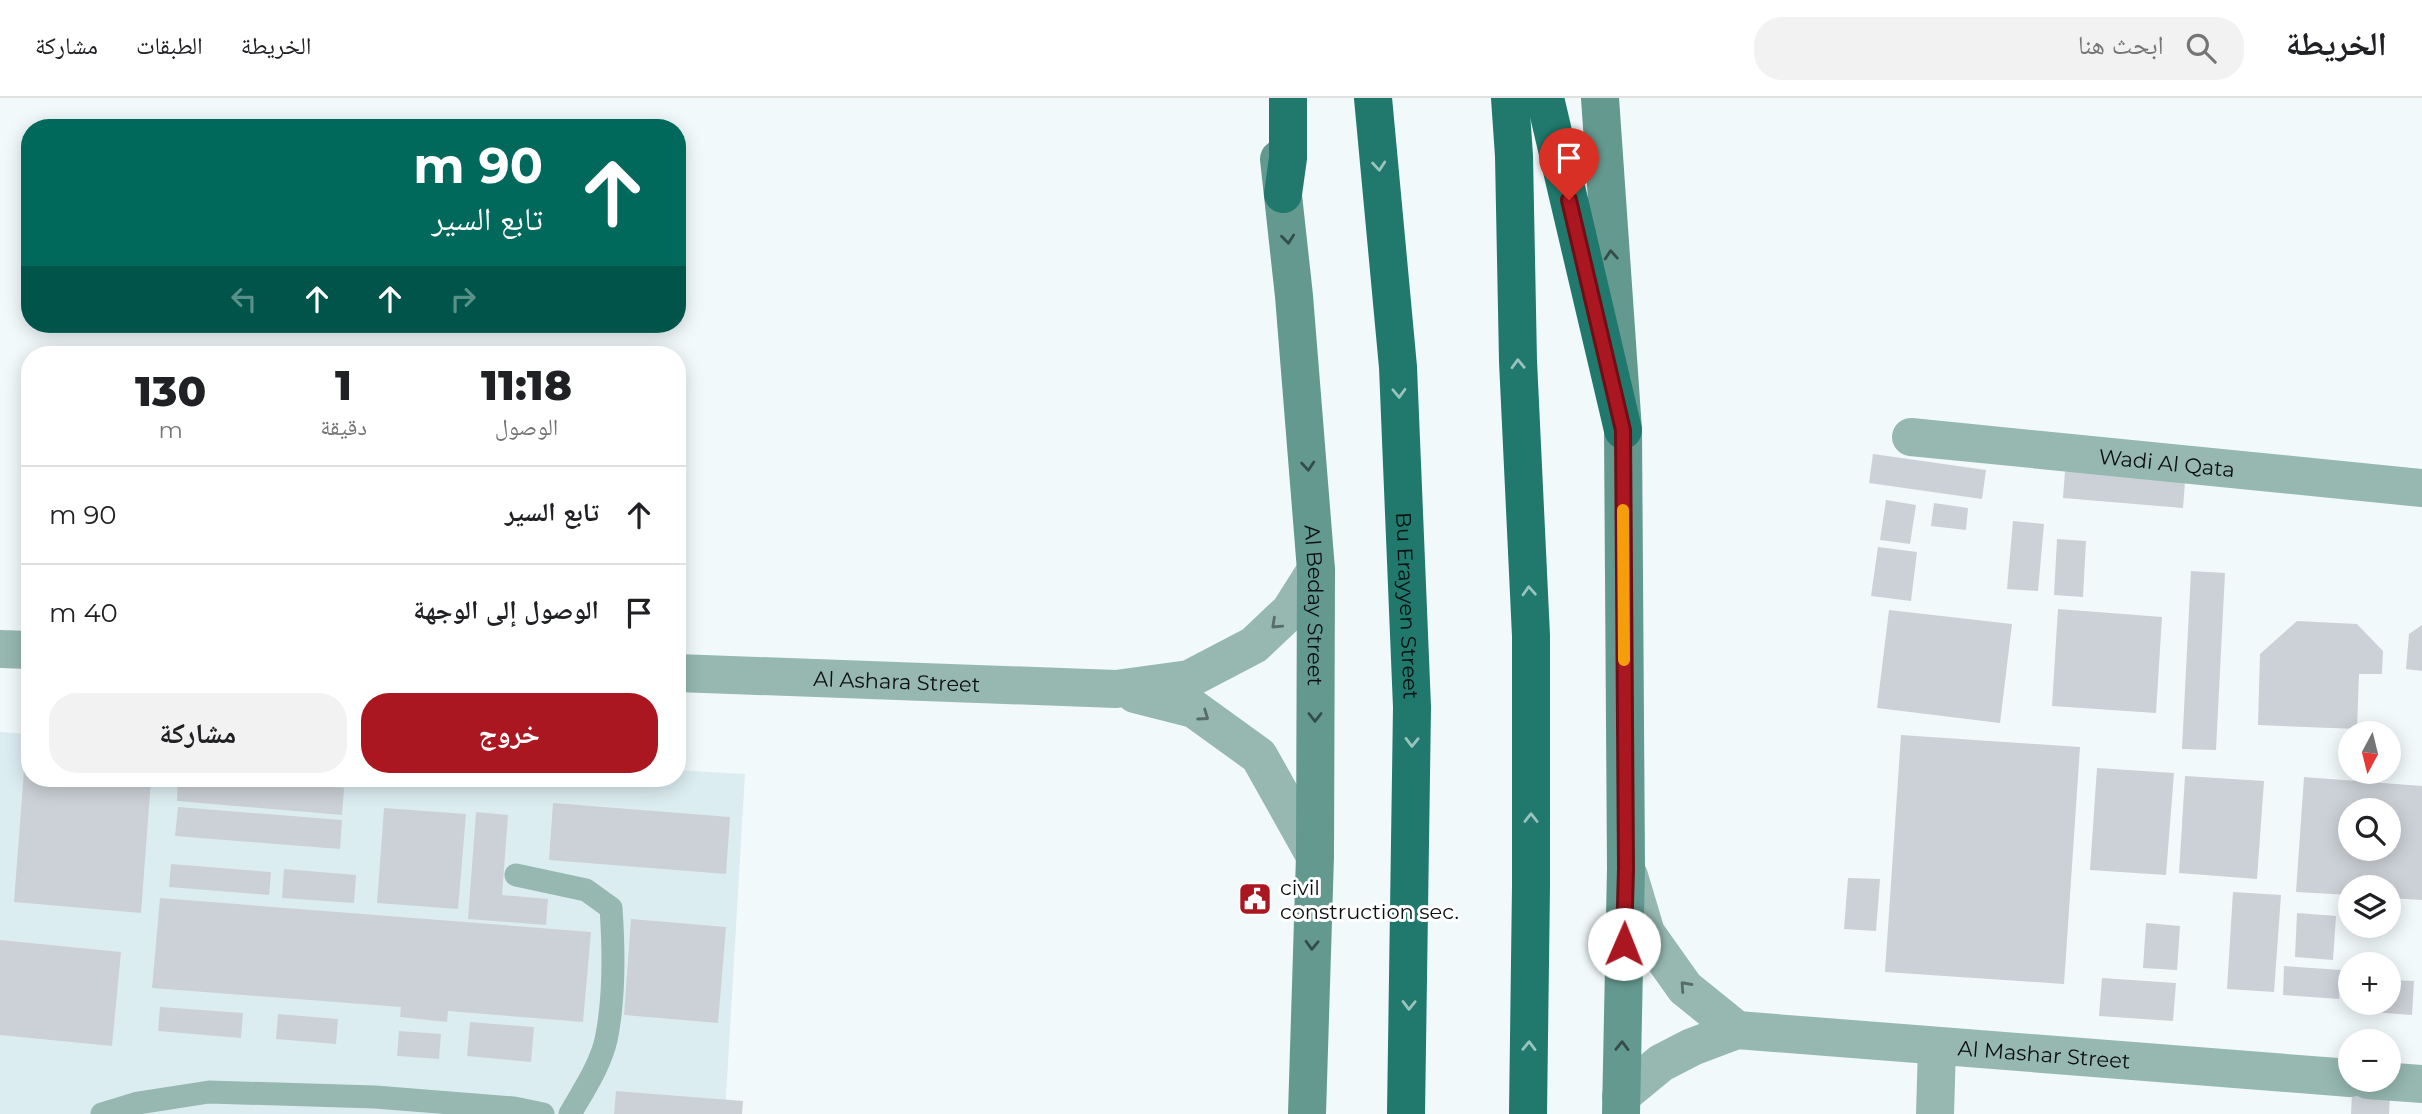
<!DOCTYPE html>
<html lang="ar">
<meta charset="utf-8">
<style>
body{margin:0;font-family:Montserrat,"Noto Naskh Arabic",sans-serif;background:#f2f2f2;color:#202124;direction:rtl;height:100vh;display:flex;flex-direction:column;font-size:26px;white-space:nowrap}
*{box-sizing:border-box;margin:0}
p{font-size:23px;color:#757577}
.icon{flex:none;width:38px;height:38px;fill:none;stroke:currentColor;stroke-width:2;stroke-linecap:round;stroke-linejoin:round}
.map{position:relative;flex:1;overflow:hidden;direction:ltr}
.details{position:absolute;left:21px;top:248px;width:665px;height:441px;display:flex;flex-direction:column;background:#fff;border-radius:28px;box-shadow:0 4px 18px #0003;direction:rtl}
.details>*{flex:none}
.hud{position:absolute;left:21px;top:21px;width:665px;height:214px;border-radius:28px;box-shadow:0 4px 18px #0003;direction:rtl;background:#00695c;color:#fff;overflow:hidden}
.needle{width:46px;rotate:187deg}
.tools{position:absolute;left:2338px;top:623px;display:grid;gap:14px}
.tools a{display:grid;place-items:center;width:63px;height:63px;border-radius:50%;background:#fff;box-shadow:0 4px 18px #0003;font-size:35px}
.pin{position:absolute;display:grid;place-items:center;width:60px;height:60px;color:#fff;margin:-72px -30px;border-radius:50% 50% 50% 0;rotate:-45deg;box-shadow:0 0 7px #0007}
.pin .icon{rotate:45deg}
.me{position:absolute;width:77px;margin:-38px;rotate:1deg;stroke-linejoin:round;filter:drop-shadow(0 0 5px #0008)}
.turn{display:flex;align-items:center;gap:24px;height:147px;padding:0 28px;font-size:32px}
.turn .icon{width:91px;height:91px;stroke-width:2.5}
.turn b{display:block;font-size:49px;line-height:60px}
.lanes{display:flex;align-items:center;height:66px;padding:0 28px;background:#0003;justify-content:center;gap:35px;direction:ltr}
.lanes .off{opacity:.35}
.eta{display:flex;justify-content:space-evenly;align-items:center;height:119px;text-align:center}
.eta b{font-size:42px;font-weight:800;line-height:49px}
.button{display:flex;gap:14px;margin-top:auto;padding:14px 28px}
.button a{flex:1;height:80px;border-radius:28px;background:#ab1721;color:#fff;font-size:28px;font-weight:800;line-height:80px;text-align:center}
.button a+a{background:#f2f2f2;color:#202124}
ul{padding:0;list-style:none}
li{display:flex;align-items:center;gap:21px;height:98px;padding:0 28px;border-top:2px solid #e0e0e0}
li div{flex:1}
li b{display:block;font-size:26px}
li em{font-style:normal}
header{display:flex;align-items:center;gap:42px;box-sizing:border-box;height:98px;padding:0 35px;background:#fff;border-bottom:2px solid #e0e0e0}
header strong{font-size:33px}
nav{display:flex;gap:38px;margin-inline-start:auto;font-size:24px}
.search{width:490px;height:63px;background:#f2f2f2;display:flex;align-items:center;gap:18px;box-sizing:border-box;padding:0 24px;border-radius:28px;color:#757577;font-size:26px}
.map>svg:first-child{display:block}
</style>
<header>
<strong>الخريطة</strong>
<div class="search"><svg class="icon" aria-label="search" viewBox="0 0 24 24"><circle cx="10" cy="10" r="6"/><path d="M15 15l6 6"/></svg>ابحث هنا</div>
<nav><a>الخريطة</a><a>الطبقات</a><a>مشاركة</a></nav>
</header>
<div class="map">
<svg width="2422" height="1016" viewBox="0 0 2422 1016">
<rect width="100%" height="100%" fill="#f1f9fb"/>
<polygon fill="#dcedf1" points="0,634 30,636 30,681 677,681 677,672 745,676 725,1016 0,1016"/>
<g fill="#ccd1d7" fill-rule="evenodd">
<polygon points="1873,356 1986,372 1982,401 1869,385"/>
<polygon points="2065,373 2185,384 2183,410 2063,400"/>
<polygon points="1886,402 1916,407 1910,446 1880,442"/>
<polygon points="1934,405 1968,410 1966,432 1931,428"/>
<polygon points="2013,423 2044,426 2038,493 2007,491"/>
<polygon points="2057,441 2086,443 2083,499 2054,497"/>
<polygon points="1878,449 1917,454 1911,503 1871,498"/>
<polygon points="2191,473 2225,475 2216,652 2182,651"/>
<polygon points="2058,511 2162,519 2156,615 2052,608"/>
<polygon points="1889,512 2012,526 2000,625 1877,610"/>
<polygon points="2297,523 2357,526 2383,553 2382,576 2359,576 2357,631 2258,627 2260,556"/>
<polygon points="2422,527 2422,573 2406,571 2409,536"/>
<polygon points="1901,637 2080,649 2064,886 1885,874"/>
<polygon points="2097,670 2174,675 2166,777 2090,772"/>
<polygon points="24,672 30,673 30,681 151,682 141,815 14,804"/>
<polygon points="2185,678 2264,683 2257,781 2179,775"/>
<path d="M2304 679 2422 688V802L2389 800V789H2350V797L2296 794ZM2350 712H2389V751H2350Z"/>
<polygon points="178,681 231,681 344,690 342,717 177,703"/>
<polygon points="553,705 730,719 726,776 549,762"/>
<polygon points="178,709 342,722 340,751 175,738"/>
<polygon points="384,710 466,716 458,811 377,805"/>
<polygon points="476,714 508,717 502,797 548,801 546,827 468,821"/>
<polygon points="171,766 271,774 269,797 169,789"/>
<polygon points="284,771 356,777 354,805 282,800"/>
<polygon points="1848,780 1880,781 1876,833 1844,831"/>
<polygon points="2233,794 2281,797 2274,894 2227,891"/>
<polygon points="160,800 591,834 583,924 448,913 447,924 400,919 401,909 152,890"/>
<polygon points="2297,815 2336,818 2333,862 2295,859"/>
<polygon points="631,821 726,829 718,925 624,917"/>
<polygon points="2146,825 2180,828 2177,872 2143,870"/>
<polygon points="0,842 121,854 112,948 0,937"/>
<polygon points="2284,868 2341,872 2339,901 2283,897"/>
<polygon points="2102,880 2176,885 2173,923 2099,918"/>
<polygon points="2389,882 2414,883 2412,917 2359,913 2360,905 2389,905"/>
<polygon points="160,909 243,915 241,940 158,933"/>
<polygon points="278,916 338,921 336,946 276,941"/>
<polygon points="470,924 534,929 531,964 467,958"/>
<polygon points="399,933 441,936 439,961 397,958"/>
<polygon points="616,993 743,1003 742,1016 614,1016"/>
<polygon points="2352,995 2390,998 2389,1016 2351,1016"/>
</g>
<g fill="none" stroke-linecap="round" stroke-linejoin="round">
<g stroke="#96b8b1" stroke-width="23">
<path d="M516 777 586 792 611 810C614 853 615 899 606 942 600 968 583 993 570 1016"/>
<polyline points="102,1016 138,1005 209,994 375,999 514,1010 543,1016"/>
</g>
<g stroke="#96b8b1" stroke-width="38">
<path id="s1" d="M1911 339 2422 390"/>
<polyline points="0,551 30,552"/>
<path id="s2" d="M677 575 1116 591 1189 581 1254 547 1290 513 1316 472"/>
<polyline points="1135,596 1194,611 1259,658 1315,758"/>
<polyline points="1629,778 1646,835 1685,890 1737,932"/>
<polyline points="2368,982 2422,986"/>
<path id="s3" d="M1621 998 1661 965 1692 949 1737 932 2350 980"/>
<polyline points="1935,1016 1937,949"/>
</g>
<g stroke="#64998f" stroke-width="38">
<polyline points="1600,0 1623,332 1626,770 1621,1016"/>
<path id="s4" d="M1279 61 1294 198 1316 472 1315 758 1307 1016"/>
</g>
<g stroke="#20796c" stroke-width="38">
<path id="s5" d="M1373 0 1398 269 1412 609 1406 1016"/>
<polyline points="1510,0 1514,58 1518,263 1531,538 1531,788 1528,1016"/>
<polyline points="1545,0 1623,332"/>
<polyline points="1283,96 1288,60 1288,0"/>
</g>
</g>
<defs><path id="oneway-chevron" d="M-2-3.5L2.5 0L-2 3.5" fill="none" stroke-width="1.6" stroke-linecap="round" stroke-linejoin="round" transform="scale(1.75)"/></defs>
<g stroke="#9bc3bd">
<use href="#oneway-chevron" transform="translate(1379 68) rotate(85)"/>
<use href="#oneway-chevron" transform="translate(1518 266) rotate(-92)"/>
<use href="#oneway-chevron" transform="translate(1399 295) rotate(88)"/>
<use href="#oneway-chevron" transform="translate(1529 493) rotate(-93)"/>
<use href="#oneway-chevron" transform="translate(1412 644) rotate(91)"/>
<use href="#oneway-chevron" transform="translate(1531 720) rotate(-90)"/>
<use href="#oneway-chevron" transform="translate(1409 907) rotate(91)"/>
<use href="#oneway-chevron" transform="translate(1529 948) rotate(-89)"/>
</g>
<g stroke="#344d49">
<use href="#oneway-chevron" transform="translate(1288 141) rotate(84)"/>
<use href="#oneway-chevron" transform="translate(1611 157) rotate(-94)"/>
<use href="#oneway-chevron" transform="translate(1308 368) rotate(85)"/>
<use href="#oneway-chevron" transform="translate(1315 619) rotate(90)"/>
<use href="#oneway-chevron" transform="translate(1312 847) rotate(92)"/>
<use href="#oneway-chevron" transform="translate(1622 948) rotate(-89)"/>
</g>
<g stroke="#586c69">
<use href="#oneway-chevron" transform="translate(1276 526) rotate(137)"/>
<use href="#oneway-chevron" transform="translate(1204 618) rotate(35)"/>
<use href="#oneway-chevron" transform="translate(1685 888) rotate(-132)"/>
</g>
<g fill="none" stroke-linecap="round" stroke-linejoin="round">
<defs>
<polyline id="route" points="1569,102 1623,332 1626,770 1624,846"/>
</defs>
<use href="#route" stroke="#6f0f15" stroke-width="18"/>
<use href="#route" stroke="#ab1721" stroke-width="12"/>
<polyline stroke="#f59e0b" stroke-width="12" points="1623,412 1624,562"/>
</g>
<defs>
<symbol id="civic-square" viewBox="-11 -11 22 22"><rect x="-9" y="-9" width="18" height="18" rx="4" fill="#ab1721" stroke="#fff"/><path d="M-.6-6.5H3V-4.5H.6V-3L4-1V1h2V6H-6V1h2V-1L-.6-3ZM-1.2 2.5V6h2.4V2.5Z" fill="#fff"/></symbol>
</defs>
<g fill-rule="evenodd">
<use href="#civic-square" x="1236" y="782" width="38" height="38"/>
</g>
<g text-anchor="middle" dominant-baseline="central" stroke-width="6" stroke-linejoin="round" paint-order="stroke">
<g font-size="21" fill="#0c0f10" stroke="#fff">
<text stroke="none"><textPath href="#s1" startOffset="257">Wadi Al Qata</textPath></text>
<text stroke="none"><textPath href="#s4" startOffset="448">Al Beday Street</textPath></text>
<text stroke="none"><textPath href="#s5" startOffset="509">Bu Erayyen Street</textPath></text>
<text stroke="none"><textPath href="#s2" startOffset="220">Al Ashara Street</textPath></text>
<text stroke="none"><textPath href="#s3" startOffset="443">Al Mashar Street</textPath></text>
</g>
<g font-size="21" fill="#0c0f10" stroke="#fff" text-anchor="start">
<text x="1280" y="789">civil<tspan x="1280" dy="24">construction sec.</tspan></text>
</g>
</g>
</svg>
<div class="tools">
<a><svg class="needle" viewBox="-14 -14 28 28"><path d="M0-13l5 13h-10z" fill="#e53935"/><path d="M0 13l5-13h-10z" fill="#757577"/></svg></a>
<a><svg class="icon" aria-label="search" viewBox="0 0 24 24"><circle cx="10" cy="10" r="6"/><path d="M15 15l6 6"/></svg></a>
<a><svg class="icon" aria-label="layers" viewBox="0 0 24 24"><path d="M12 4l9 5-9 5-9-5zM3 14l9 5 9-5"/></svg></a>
<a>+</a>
<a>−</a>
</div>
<div class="pin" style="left:1569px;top:102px;background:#d93025"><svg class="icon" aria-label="arrive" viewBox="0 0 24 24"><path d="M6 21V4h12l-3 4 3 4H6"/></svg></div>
<svg class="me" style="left:1624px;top:846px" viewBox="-20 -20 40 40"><circle r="19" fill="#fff"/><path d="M0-13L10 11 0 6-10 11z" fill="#ab1721"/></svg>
<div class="hud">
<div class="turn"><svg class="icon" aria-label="ahead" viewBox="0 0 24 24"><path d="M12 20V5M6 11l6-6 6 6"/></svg><div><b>90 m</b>تابع السير</div></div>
<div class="lanes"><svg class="icon off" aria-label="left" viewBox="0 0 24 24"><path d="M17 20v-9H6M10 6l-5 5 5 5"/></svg><svg class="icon" aria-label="ahead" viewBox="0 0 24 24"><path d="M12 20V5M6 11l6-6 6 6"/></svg><svg class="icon" aria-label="ahead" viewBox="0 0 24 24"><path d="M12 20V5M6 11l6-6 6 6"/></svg><svg class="icon off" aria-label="right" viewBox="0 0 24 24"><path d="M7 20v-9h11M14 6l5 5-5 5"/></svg></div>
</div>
<section class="details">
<div class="eta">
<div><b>11:18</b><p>الوصول</p></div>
<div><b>1</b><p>دقيقة</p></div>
<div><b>130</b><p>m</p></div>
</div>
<ul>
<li><svg class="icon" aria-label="ahead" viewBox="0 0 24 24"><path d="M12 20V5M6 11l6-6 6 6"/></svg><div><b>تابع السير</b></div><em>90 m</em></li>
<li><svg class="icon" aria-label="arrive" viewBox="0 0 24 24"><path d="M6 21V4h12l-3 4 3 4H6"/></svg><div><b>الوصول إلى الوجهة</b></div><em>40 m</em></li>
</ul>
<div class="button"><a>خروج</a><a>مشاركة</a></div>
</section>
</div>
